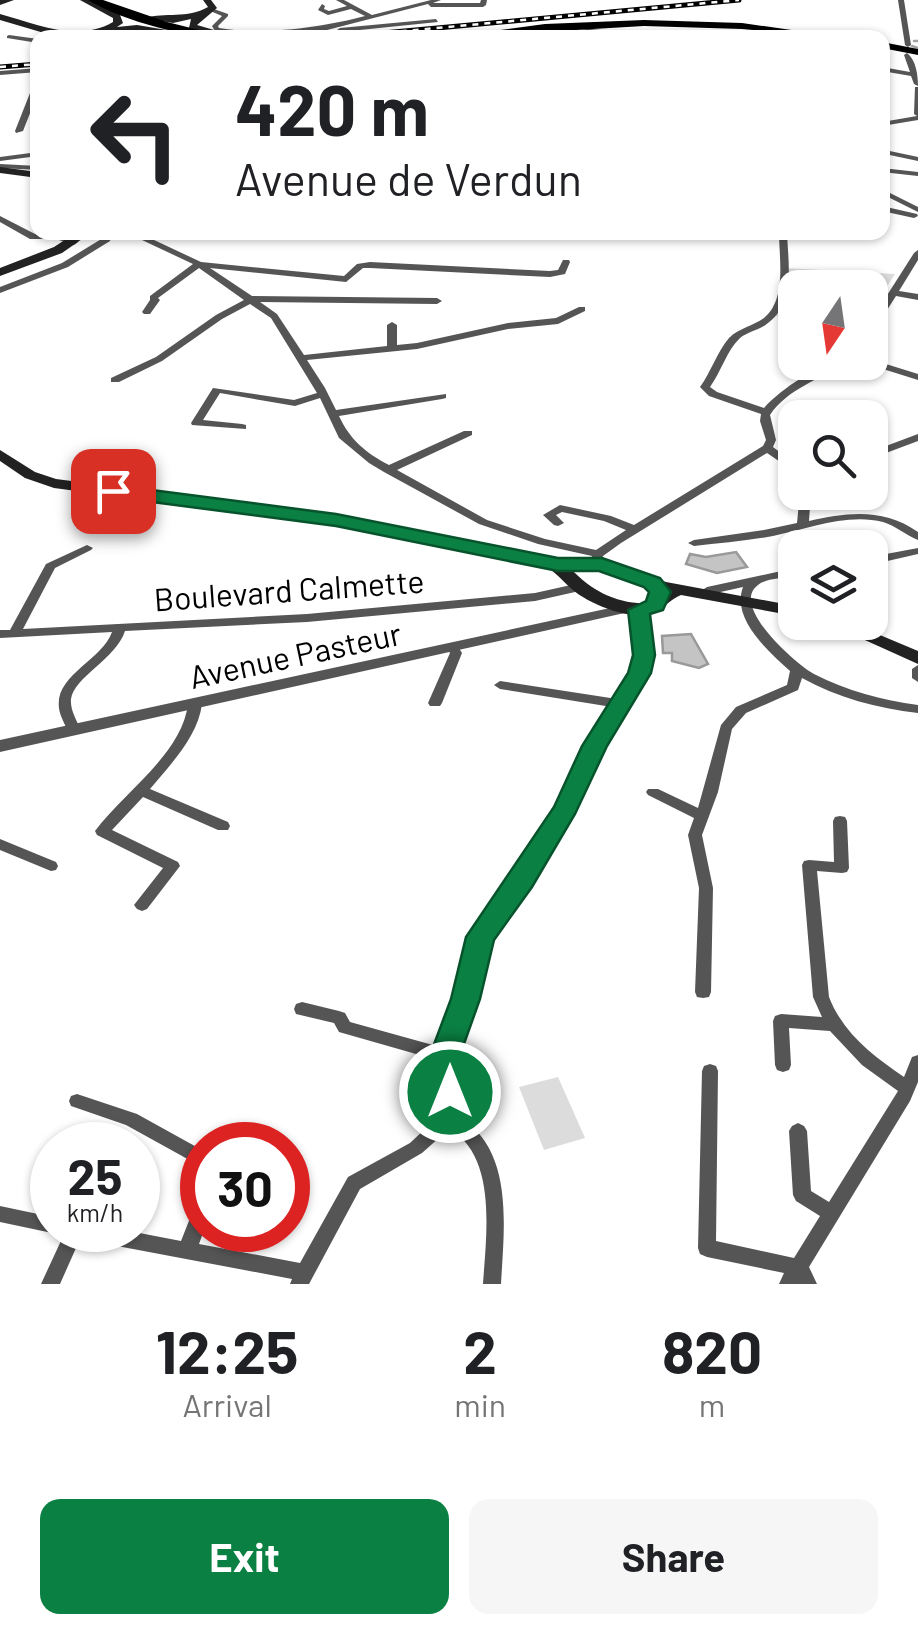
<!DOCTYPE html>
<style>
body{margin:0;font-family:Barlow,sans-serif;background:#f6f6f6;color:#202124;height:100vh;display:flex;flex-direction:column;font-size:38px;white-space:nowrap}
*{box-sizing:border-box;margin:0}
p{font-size:32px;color:#757577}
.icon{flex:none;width:55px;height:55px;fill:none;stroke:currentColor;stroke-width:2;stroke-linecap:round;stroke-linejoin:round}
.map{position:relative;height:1284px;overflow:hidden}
.panel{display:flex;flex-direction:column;background:#fff;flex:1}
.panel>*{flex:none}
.top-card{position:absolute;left:30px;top:30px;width:860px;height:210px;border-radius:20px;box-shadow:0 2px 8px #0004;background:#fff;color:#202124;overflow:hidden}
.needle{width:65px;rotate:193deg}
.fabs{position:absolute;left:778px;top:270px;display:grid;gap:20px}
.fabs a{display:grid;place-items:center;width:110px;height:110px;border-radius:20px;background:#fff;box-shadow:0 2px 8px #0004;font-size:50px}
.speed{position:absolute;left:30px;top:1122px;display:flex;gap:20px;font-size:50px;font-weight:700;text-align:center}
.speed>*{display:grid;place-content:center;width:130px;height:130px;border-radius:50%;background:#fff;box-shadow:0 2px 8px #0004;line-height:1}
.speed small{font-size:25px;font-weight:400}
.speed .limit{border:15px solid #d22;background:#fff;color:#111}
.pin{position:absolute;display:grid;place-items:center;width:85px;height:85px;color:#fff;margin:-42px;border-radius:20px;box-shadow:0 5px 15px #0006}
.me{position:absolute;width:110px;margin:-55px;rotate:0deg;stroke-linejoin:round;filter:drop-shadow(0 0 8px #0008)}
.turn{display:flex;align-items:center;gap:35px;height:210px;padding:0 40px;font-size:45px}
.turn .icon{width:130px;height:130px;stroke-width:2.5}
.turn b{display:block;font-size:70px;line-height:85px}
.eta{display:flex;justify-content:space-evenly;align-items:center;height:170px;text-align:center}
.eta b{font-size:60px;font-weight:700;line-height:70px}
.action{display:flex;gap:20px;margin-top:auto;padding:20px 40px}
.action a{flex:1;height:115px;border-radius:20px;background:#0b8043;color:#fff;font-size:40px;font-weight:700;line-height:115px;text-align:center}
.action a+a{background:#f6f6f6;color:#202124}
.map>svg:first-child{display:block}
</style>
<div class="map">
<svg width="918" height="1284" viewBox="0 0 918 1284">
<rect width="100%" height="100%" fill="#fff"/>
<g fill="#dcdcdc">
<polygon points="784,268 895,274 870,313 870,288 795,288 795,319 776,316 787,295"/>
<polygon points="558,1077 585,1138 544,1150 519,1087"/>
</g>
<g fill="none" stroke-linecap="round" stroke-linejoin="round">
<g stroke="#a3a3a3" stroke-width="2.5">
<polyline points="914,41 918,41"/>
<polyline points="912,46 918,48"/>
</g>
</g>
<g fill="#c4c4c4" stroke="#999" stroke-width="2.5">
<polygon points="736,552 747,567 717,573 686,564 690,554 706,557"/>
<polygon points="691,634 708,664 699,668 672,661 672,653 663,653 662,636"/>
</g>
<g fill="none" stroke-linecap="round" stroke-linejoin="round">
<g fill="#555" fill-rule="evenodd">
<path d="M336 0H344L372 15 431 0H441L433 3H480L481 0H487L486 5 483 7H431L428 4 327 30 235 35 215 31 212 26 222 16 208 10 211 8 228 14V16L218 26 219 28C262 36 324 27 365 16L351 9 328 15 318 10 322 4 325 6 324 9 329 11 347 6Z"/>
<polygon points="898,0 904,0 911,45 908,47 905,45"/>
<polygon points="436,19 438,22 340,32 337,30 340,28"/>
<path d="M588 29 681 36 684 38C652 38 620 33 588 33 564 33 540 38 516 38Z"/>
<polygon points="9,35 38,39 38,43 7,38 7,36"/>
<path d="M907 53C916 60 918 75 918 86L914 84 911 76 882 71V67L910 72 904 55Z"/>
<polygon points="38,68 38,72 0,75 0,71"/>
<polygon points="38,81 38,93 23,131 16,133 15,131 34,83"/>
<polygon points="915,87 918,87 918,120 882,126 882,122 917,116 914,114"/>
<polygon points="885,150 918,157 918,161 885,154"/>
<polygon points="38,152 38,156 0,161 0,157"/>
<polygon points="0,164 38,166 38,170 0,168"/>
<polygon points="882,168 918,172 918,176 882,172"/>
<polygon points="882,189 918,207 918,212 882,194"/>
<polygon points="882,206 917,214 918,216 914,218 882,211"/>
<polygon points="0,216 35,234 57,233 78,242 74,245 56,239 30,239 0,222"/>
<polygon points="105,232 113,232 110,241 68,267 0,293 0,287 62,263 103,238"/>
<path d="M125 232H137L201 262 344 276 357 264 370 262 550 271 558 270 563 260H569L570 262 565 274 550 277 370 268H363L346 282 210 268 252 296 437 298 442 301 437 304 260 302 277 314 304 355 387 346V325L392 322 397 325V345L417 343 508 323 556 318 579 307H585V311L558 324 508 329 417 349 307 360 325 388 336 410 446 394V398L442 399 339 416C350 440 366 453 389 465L464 431H472V435L397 470 487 520 545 539 596 550 626 530 604 521 562 512 556 515 564 523 558 526 554 525 543 515 560 505 611 516 634 525 763 446 766 440 760 421 761 414 709 396 700 387C711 372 717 352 729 338 739 328 753 326 764 318 787 299 779 259 779 232H787C788 262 796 303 768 323 760 330 748 331 740 338 727 350 721 372 710 387L717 392 764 408C781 389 820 362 846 362 821 379 787 389 770 415L776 440 773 447 795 464V472L767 453 621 543 603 556 600 564 596 566 590 562 592 556 538 544 479 524 384 472 369 463 339 438 320 398 295 406 220 393 203 420 242 424 246 425V429L192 425 191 423 213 388 294 400 317 393 271 318 250 304 222 319 162 361 119 382H111V378L156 357 216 315 244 300 199 268 158 298 160 300 150 314H144L142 312 150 300V296L193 264Z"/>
<polygon points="918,250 918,260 899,291 918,294 918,300 896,296 873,332 870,333 870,322 914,253"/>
<polygon points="870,359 918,374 918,380 867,364 865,362 870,362"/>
<polygon points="918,434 918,441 870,459 870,452"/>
<path d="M800 492H811L809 521C848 512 884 508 918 532V540C906 535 896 526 883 522 847 513 808 529 773 536 747 541 720 543 694 546L688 543 694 540 764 530 797 523Z"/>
<path d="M87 545 93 548 91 550 55 568 23 629 307 614 535 593 580 583 586 587 584 590 535 601 307 622 125 631C116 659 74 677 71 699 70 710 77 721 81 730L74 734C66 730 65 725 61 716 47 677 101 663 112 632L0 638V630H10L46 564Z"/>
<polygon points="918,548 918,554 870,565 870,557"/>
<path d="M795 568V576C785 578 766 578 758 585 729 606 797 665 814 674 847 691 882 700 918 705V713C877 708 838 698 802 678L798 690 746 713 732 729 718 792 702 835 713 888 711 992 709 997 703 998 697 997 695 992 699 888 688 835 694 818 648 795 646 792 648 789H658L698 808 721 725 736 707 787 685 790 671C768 651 731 619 743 587L707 595 701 591 707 587Z"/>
<path d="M639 606 645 610 650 655 646 673 601 745 571 812 527 884 487 939 474 999 453 1055 460 1107 457 1116C515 1148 504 1227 501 1284H483C486 1236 498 1156 449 1129L422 1153 360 1189 309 1284H290L292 1279 80 1239 60 1284H41L66 1230H124L181 1241 196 1203 202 1201 204 1230 199 1244 300 1263 348 1177 410 1143 440 1115 442 1107 437 1060 339 1032 334 1023 296 1014 294 1009 296 1004 302 1002 339 1011 345 1013 350 1022 440 1047 458 999 472 937 517 876 559 807 587 745 612 707 500 689 494 685 500 681 617 699C642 660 638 655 633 610Z"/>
<polygon points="453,644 457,645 462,653 442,703 440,706 430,706 428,703 450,653 447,648"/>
<polygon points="918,665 918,682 912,678 912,669"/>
<path d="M195 700 202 704C198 736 171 764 150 789L228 822 230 826 228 830H218L143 797 112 830 178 862 180 866 147 909 142 911 137 909 134 905 163 868 97 835 95 831C123 793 182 754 188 704Z"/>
<path d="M840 816 845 817 847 821 849 868 847 872 842 873 817 871 829 997C843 1033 873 1056 904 1077L912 1057 918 1055V1082L910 1101 809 1267 817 1284H779L784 1273 707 1257 700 1254 698 1248 702 1071 704 1066 710 1064 716 1066 718 1071 716 1241 794 1258 820 1216 796 1201 793 1195 789 1131 792 1126 798 1123 804 1126 807 1131 811 1191 829 1202 898 1091 862 1065 830 1031 789 1028 791 1065 789 1070 783 1072 777 1070 775 1065 773 1021 775 1016 781 1014 822 1017 813 997 802 865 804 861 809 860 834 862 833 821 835 817Z"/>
<polygon points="0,839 56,862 58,866 56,870 51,871 0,850"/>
<polygon points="77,1094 137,1114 202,1150 202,1167 126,1125 71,1106 69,1101 71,1096"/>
<polygon points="0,1206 52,1217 52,1230 59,1230 52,1233 0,1222"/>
</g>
<polygon fill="#555" fill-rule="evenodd" points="624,605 631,609 629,612 0,752 0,740"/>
<g fill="#222" fill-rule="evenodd">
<polygon points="0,0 14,0 0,5"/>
<path d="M80 0H91L120 15 123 23 117 27 137 25 202 36 188 38 137 31 61 38 0 20V14C37 24 77 43 113 22V18Z"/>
<path d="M203 0H211L217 8 197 25 241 38H225L189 28 191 19 173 23 145 18C165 12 187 19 208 7Z"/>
<polygon points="0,167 38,172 38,178 0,173"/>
<polygon points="77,232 92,232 62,253 0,276 0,268 54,247"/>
<path d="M0 450 35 472 56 479 336 515 557 560H602L666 582 795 606V616L681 595C671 599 664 608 655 612 633 622 596 606 578 594 564 584 556 570 540 564L336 525 54 488 25 478 0 461ZM571 569 600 570 662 591 646 603C616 604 591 590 571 569Z"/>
<polygon points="825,622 849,622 918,651 918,664"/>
</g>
<g fill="#000" fill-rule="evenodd">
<path d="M88 0H103L167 22 231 38C188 38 125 22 88 0Z"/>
<polygon points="644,20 742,23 847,38 742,29 644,26 440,38 545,24"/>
<polygon points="882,42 918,49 918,55 882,48"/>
</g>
<defs>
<g id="rail">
<polyline points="329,38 739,0"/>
<polyline points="0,67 38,64"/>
</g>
</defs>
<use href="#rail" stroke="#000" stroke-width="5"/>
<use href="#rail" stroke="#fff" stroke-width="2.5" stroke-dasharray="6" stroke-linecap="butt"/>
</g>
<polygon fill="#0b8043" stroke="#07532c" stroke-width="2.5" points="113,485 336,514 558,558 602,558 660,578 671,592 663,610 650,614 655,655 651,673 607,746 575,814 532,887 494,940 480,999 460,1055 465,1092 461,1101 450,1105 439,1101 430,1055 451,999 466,937 554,807 582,746 628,673 633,655 628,610 646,601 649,592 644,587 599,571 558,571 336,526 106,496 106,487"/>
<g text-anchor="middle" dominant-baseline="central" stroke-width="9" stroke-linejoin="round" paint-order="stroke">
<g font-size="32" fill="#000" stroke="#fff">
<text transform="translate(289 589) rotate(-4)">Boulevard Calmette</text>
<text transform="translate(295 654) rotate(-12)">Avenue Pasteur</text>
</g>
</g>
</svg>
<div class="fabs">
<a><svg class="needle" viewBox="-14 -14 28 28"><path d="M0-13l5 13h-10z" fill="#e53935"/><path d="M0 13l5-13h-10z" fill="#757577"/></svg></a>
<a><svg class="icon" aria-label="search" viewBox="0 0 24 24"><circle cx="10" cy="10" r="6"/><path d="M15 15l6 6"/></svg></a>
<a><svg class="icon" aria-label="layers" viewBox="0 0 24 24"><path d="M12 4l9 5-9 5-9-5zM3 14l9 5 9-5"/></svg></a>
</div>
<div class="speed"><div>25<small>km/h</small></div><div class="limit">30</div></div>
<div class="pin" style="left:113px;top:491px;background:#d93025"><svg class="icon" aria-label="arrive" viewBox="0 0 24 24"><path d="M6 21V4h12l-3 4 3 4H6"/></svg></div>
<svg class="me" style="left:450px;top:1092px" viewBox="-20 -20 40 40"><circle r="17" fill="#0b8043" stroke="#fff" stroke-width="3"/><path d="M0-11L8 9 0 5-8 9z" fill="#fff"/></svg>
<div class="top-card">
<div class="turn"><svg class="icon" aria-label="left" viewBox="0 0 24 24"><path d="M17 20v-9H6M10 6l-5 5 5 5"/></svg><div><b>420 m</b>Avenue de Verdun</div></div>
</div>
</div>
<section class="panel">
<div class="eta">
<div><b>12:25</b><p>Arrival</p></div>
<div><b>2</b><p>min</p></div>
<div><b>820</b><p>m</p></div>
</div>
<div class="action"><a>Exit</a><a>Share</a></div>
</section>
